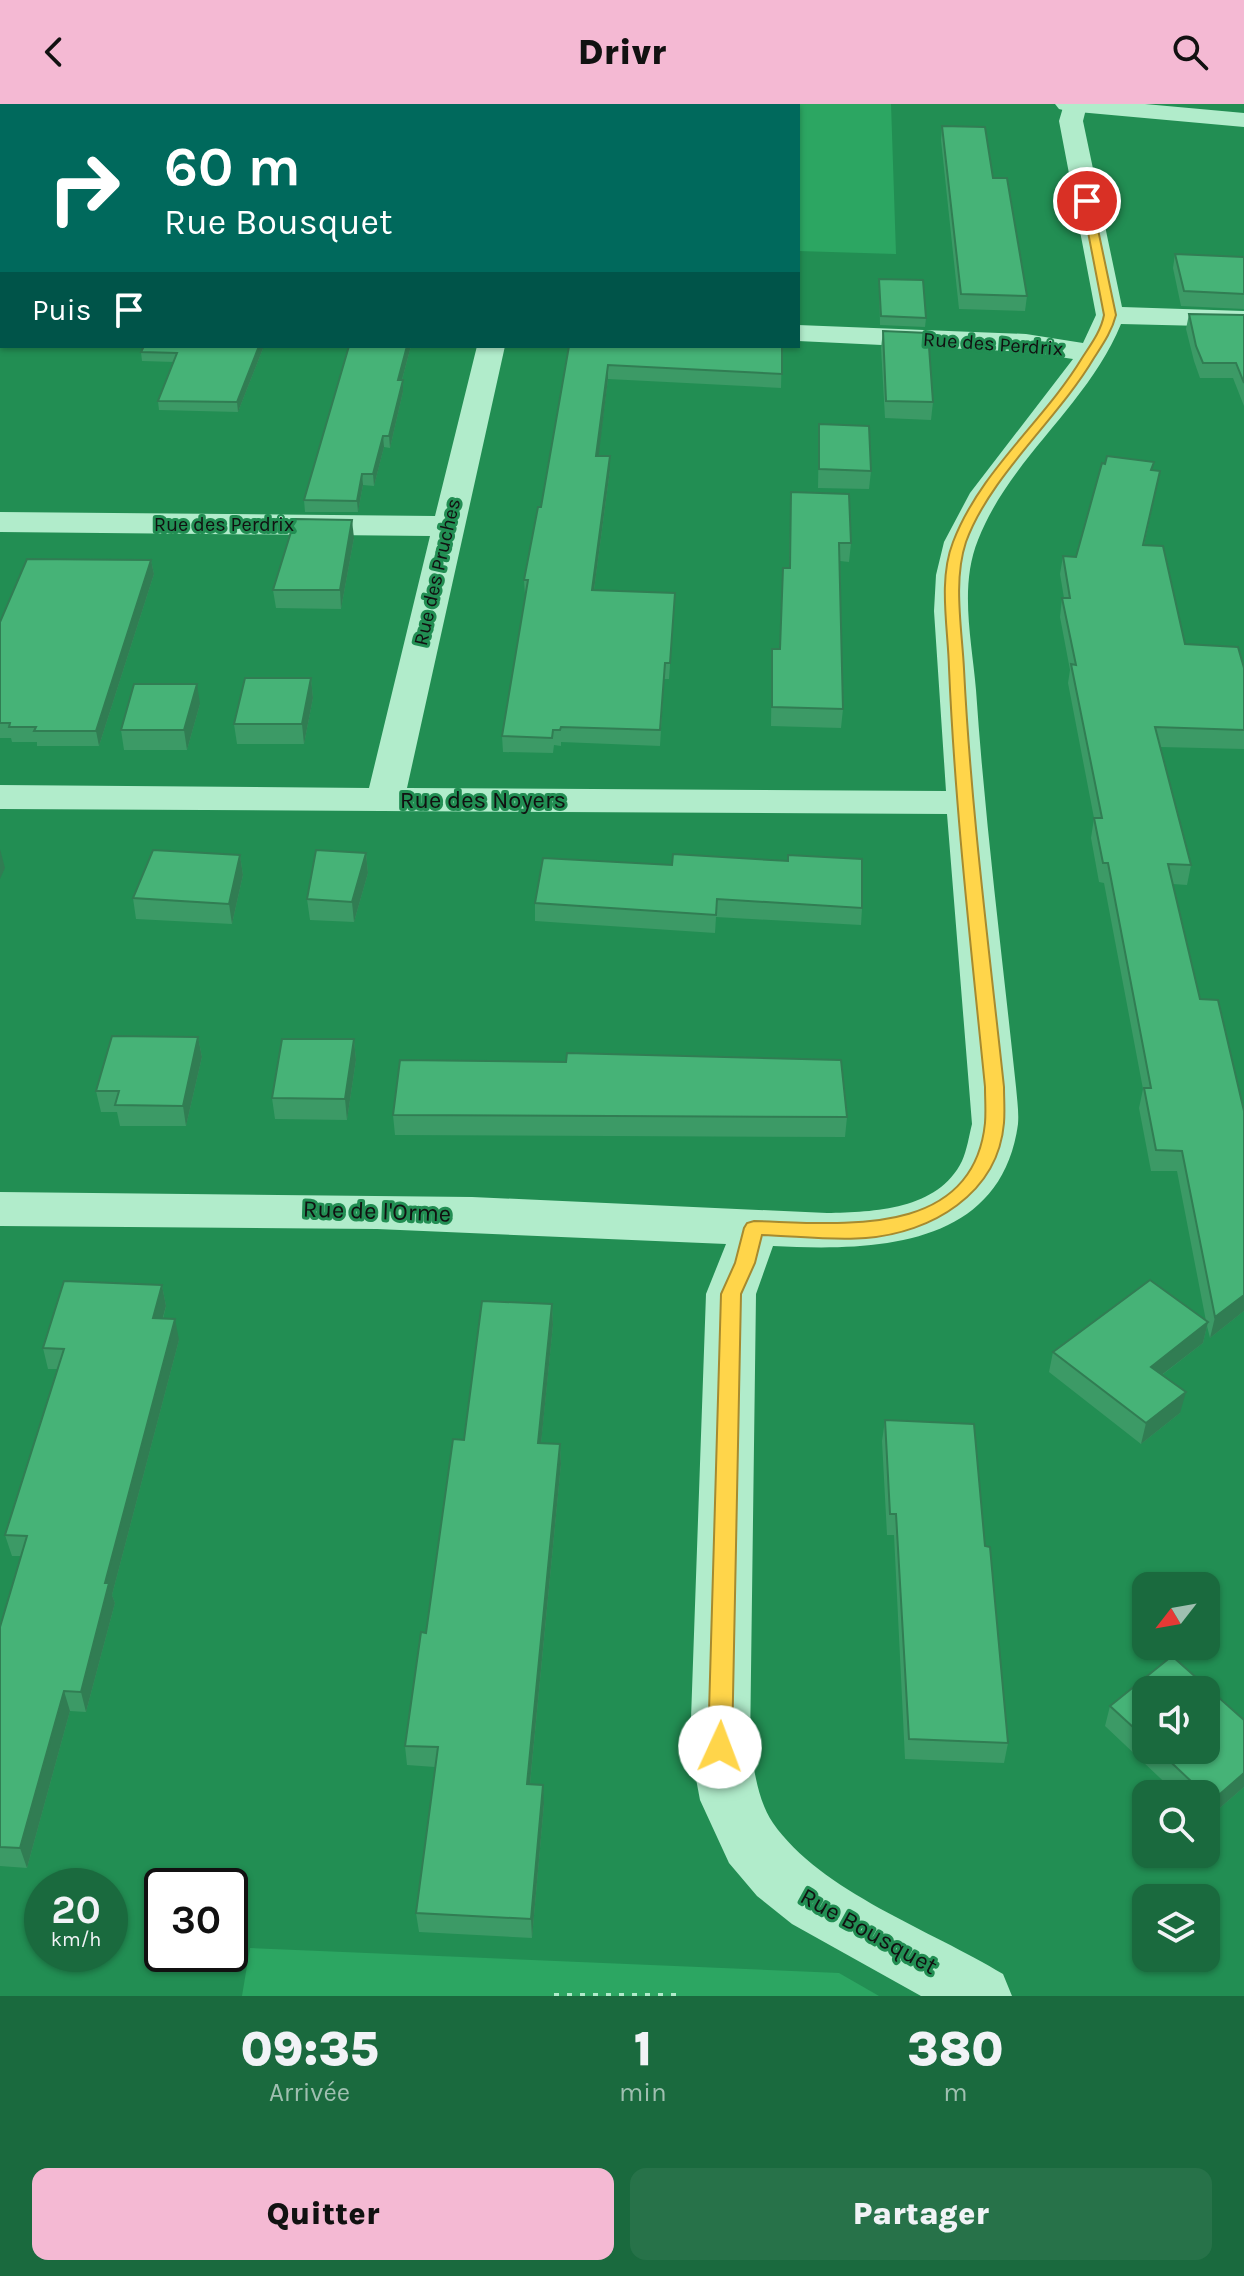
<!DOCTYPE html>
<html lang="fr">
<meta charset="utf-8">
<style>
body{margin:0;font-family:Karla,sans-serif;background:#277249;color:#f1f3f6;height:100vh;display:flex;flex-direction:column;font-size:30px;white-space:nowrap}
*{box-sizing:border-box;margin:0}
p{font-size:26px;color:#9fbfb0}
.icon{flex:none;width:44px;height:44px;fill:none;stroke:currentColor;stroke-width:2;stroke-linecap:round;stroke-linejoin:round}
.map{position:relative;height:1892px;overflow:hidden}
.side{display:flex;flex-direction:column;background:#1a6a3e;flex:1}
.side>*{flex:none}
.hud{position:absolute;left:0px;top:0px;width:800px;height:244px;box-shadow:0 2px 6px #0004;background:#00695c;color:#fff;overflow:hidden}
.needle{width:52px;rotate:239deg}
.tools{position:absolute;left:1132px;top:1468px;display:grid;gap:16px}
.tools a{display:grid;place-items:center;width:88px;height:88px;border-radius:16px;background:#1a6a3e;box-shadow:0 2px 6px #0004;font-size:40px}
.speed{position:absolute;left:24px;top:1764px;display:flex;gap:16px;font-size:40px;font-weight:700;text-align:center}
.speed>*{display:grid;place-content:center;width:104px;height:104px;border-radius:50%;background:#1a6a3e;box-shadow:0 2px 6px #0004;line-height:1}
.speed small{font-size:20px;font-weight:400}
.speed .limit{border:4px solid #111;border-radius:12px;background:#fff;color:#111}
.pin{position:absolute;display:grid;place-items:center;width:68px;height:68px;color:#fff;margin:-34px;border:4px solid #fff;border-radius:50%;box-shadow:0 2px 8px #0007}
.me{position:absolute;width:88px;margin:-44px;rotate:2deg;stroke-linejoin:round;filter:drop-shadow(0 0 6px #0008)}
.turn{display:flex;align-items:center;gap:28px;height:168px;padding:0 32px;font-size:36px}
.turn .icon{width:104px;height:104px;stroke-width:2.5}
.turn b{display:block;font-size:56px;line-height:68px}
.then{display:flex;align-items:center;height:76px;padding:0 32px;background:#0003;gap:16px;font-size:30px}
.eta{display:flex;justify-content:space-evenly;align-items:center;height:136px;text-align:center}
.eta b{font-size:48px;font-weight:800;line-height:56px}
.primary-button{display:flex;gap:16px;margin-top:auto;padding:16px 32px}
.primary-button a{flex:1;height:92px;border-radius:16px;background:#f4b9d3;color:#111;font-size:32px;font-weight:800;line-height:92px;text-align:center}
.primary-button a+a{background:#277249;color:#f1f3f6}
header{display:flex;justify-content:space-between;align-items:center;height:104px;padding:0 32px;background:#f4b9d3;color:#111;font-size:36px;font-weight:800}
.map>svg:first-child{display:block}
</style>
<header><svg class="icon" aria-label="back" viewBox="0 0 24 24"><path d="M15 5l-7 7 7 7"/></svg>Drivr<svg class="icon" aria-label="search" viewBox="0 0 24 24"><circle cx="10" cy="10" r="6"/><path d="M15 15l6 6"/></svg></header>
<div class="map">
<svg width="1244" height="1892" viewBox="0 0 1244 1892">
<rect width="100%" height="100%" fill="#228e53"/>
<g fill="#2ca662">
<polygon points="0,0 891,0 896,150 798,147 798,2 2,2 0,186"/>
<polygon points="250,1844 839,1869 879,1892 242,1892"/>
</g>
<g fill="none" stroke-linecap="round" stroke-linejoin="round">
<polyline stroke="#b1eccb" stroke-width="6" stroke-dasharray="5 8" stroke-linecap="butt" points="554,1892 680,1892"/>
<g fill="#b1eccb" fill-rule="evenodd">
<path d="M1064 0 1087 1 1083 17 1122 203 1244 207V223L1121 220C1088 301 1010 354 978 436 959 483 972 537 976 586 985 718 1002 850 1016 983 1017 995 1019 1008 1018 1020 1001 1145 873 1147 773 1142L756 1190 750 1643C755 1669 758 1697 773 1719 821 1788 931 1826 1003 1870L1012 1892H921L792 1820 757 1792 729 1759 700 1696 690 1643 706 1190 726 1140 377 1125 0 1122V1088L472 1093 827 1109C874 1108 938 1106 962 1057 967 1046 969 1032 972 1020L947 710 0 705V681L369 684 430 432 0 428V408L435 412 477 242H505L407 684 946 687 934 507 936 471 944 438 970 389 1073 255 1026 248 798 237V221L1026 230 1083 239 1096 211 1059 17Z"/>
<rect x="0" y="188" width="2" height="16"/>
</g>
<polygon fill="#b1eccb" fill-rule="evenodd" points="1055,0 1145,0 1244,9 1244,23 1067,7 1059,5"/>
</g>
<g fill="#3c9a66" fill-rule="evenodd">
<polygon points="942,22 993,74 1027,192 1025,207 959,205 941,36"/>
<polygon points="1175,150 1244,153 1244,205 1181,202 1173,164"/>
<polygon points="879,175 926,214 925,223 880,221"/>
<polygon points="1189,210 1244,211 1244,302 1233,274 1200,274 1194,257 1186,225"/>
<polygon points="883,227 933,298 931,316 885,314 881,244"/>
<polygon points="264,242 238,308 159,306 158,297 174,258 142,257 141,248"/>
<polygon points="349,242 411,242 402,276 403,288 390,344 384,343 374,382 363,381 358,408 305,408 304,396"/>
<polygon points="569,242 782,242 781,284 608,275 598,352 610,366 594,486 675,489 669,575 664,575 660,642 561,638 561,642 554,641 553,649 503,648 502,632 525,491 524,476 541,403"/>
<polygon points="819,320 871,367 869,385 818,384"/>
<polygon points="1152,366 1160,367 1144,441 1185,540 1244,564 1244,645 1160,643 1191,761 1187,781 1173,780 1244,1207 1210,1234 1207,1222 1203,1239 1162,1271 1180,1309 1141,1340 1049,1268 1053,1248 1206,1217 1177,1067 1151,1067 1139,1004 1143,985 1104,779 1099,778 1091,734 1094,714 1068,579 1070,566 1060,513 1062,494 1064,494 1060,470 1063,452 1076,453"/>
<polygon points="791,388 851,439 849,458 840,457 843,605 841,624 771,622 772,545 780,545 789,464"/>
<polygon points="354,434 341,505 276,504 273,486"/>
<polygon points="151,456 154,470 99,642 37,642 37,638 12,638 11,634 0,634 0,518"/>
<polygon points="311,574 313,594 304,640 237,640 234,620"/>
<polygon points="200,600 187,646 124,646 121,626"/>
<polygon points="366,749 368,769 354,818 310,816 307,795"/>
<polygon points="240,751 243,771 232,820 136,815 133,794"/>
<polygon points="543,754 862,804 861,821 716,813 715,829 535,817 535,799"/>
<polygon points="198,933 202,953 186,1022 120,1022 117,1008 101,1008 96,987"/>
<polygon points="354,935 356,956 347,1016 275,1015 272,994"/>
<polygon points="393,1011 847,1013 845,1033 395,1031"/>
<polygon points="162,1181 166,1202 163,1215 179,1236 112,1491 115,1499 86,1608 70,1607 27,1764 0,1762 0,1523 21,1452 12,1452 5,1431 58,1265 48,1265 43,1244"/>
<polygon points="552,1200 553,1221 541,1339 560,1340 561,1360 530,1680 544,1700 532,1834 419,1828 416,1809 435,1663 407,1661 405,1642 464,1336"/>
<polygon points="885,1316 985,1442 1008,1639 1004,1659 905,1655 894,1431 887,1431 882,1337"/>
<path d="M1172 1552 1244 1616V1683L1206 1716V1690H1177L1105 1622 1110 1602ZM1146 1586H1206V1646H1146Z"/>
</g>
<g fill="#317d53">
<polygon points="259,242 264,242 238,308 237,298"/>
<polygon points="407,242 411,242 399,287 398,276"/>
<polygon points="608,261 608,275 597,366 596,352"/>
<polygon points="403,276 403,288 390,344 389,332"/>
<polygon points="383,332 384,343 374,382 373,370"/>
<polygon points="610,352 610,366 592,501 592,486"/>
<polygon points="362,370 363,381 358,408 357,397"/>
<polygon points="352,416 354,434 341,505 340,486"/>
<polygon points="151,456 154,470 99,642 96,627"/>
<polygon points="311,574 313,594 304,640 302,620"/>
<polygon points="197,580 200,600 187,646 184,626"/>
<polygon points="0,745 5,764 0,775"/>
<polygon points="366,749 368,769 354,818 352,798"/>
<polygon points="240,751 243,771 232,820 229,800"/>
<polygon points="198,933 202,953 186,1022 183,1002"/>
<polygon points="354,935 356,956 347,1016 345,995"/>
<polygon points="162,1181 166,1202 157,1235 153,1214"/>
<polygon points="1244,1191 1244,1207 1210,1234 1215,1213"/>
<polygon points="552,1200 553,1221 539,1360 538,1339"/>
<polygon points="175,1215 179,1236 112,1491 115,1499 86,1608 81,1588 105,1479"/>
<polygon points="1208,1218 1203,1239 1146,1283 1151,1263"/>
<polygon points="1186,1288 1180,1309 1141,1340 1146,1319"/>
<polygon points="560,1340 561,1360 528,1700 527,1680"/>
<polygon points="64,1587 70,1607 27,1764 20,1744"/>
<polygon points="1244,1669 1244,1683 1206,1716 1212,1697"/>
<polygon points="543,1681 544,1700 532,1834 531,1815"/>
</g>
<g fill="#46b377" stroke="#317d53" stroke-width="2">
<polygon points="942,22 985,23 993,74 1007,74 1027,192 961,190"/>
<polygon points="1175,150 1244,153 1244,190 1184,187"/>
<polygon points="879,175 923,176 926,214 881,212"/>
<polygon points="1189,210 1244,211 1244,279 1236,259 1203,259 1196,242"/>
<polygon points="883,227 928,229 933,298 886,297"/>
<polygon points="144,242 259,242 237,298 158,297 177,249 141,248"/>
<polygon points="349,242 407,242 398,276 403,276 389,332 383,332 373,370 362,370 357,397 304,396"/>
<polygon points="569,242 782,242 782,270 608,261 596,352 610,352 592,486 675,489 670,559 665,559 660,626 561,623 560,626 553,626 552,634 502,632 528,476 524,476 538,403 541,403"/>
<polygon points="819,320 869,322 871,367 819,365"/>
<polygon points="1107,352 1154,358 1151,366 1160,367 1143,441 1163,442 1185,540 1238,543 1244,564 1244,626 1155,623 1191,761 1168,760 1200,895 1218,896 1244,1007 1244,1191 1215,1213 1182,1047 1156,1046 1144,984 1151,984 1108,759 1103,759 1094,714 1102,714 1071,560 1076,561 1062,494 1070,494 1063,452 1076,453 1102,359 1105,360"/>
<polygon points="791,388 849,390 851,439 839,439 843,605 772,603 772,545 780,545 783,464 790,464"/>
<polygon points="295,415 352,416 340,486 273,486"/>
<polygon points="27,455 151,456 96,627 34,627 36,623 9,623 10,619 0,619 0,518"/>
<polygon points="245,574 311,574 302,620 234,620"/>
<polygon points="134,580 197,580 184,626 121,626"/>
<polygon points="153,746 240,751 229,800 133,794"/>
<polygon points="316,746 366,749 352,798 307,795"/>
<polygon points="673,750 788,757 788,751 862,755 862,804 717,795 716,811 535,799 543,754 672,761"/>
<polygon points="112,932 198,933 183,1002 115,1001 119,987 96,987"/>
<polygon points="282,935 354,935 345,995 272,994"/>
<polygon points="567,949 841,956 847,1013 393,1011 400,956 566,958"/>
<polygon points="1150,1176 1208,1218 1151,1263 1186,1288 1146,1319 1053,1248"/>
<polygon points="64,1177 162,1181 153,1214 175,1215 105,1479 109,1479 81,1588 64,1587 20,1744 0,1743 0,1523 27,1432 5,1431 64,1245 43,1244"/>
<polygon points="482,1197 552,1200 538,1339 560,1340 527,1680 543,1681 531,1815 416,1809 438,1643 405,1642 421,1528 426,1529 453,1335 464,1336"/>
<polygon points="885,1316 974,1320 985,1442 990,1443 1008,1639 909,1635 896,1410 890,1410"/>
<polygon points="1172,1552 1244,1616 1244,1669 1212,1697 1158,1646 1206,1646 1206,1586 1146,1586 1146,1635 1110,1602"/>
</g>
<path fill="#ffd54a" stroke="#a68a30" stroke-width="2" d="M1087 94 1092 97 1116 211C1112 227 1103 240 1094 254 1058 315 990 372 966 438 953 477 962 525 964 565 971 705 989 844 1004 983 1004 995 1005 1007 1004 1019 998 1090 931 1129 866 1134 832 1137 796 1132 762 1131L755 1159 741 1190 732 1643 728 1651 720 1654 711 1651 708 1643 721 1190 735 1159 744 1124 747 1119 754 1117C837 1119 973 1137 985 1019 986 1007 985 995 985 983 971 843 955 704 949 564 948 524 938 476 953 438 980 367 1044 317 1082 254 1091 240 1101 227 1104 211L1082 97Z"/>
<g text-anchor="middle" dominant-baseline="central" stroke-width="6" stroke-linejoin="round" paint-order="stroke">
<g font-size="20" fill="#111" stroke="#228e53">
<text transform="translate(993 240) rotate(4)">Rue des Perdrix</text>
<text x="224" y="420">Rue des Perdrix</text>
<text transform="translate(437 468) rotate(-77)">Rue des Pruches</text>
</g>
<g font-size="24" fill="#111" stroke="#228e53">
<text x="483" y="696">Rue des Noyers</text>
<text transform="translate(377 1107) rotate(2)">Rue de l'Orme</text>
<text transform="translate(869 1827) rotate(29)">Rue Bousquet</text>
</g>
</g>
</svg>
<div class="tools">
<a><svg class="needle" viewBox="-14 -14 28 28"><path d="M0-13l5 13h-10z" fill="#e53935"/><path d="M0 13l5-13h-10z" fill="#9fbfb0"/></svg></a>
<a><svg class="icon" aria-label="sound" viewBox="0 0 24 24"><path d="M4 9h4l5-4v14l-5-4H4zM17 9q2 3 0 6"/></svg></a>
<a><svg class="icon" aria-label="search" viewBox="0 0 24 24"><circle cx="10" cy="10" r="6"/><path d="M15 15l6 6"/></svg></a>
<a><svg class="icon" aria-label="layers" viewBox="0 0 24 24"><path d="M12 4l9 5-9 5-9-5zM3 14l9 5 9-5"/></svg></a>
</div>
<div class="speed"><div>20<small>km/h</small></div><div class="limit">30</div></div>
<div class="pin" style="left:1087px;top:97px;background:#d93025"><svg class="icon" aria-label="arrive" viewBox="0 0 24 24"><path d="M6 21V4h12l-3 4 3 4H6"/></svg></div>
<svg class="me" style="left:720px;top:1643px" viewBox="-20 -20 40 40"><circle r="19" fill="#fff"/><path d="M0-13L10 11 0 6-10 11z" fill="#ffd54a"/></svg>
<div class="hud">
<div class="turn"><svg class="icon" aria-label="right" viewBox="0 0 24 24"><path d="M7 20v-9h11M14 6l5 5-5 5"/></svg><div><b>60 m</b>Rue Bousquet</div></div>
<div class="then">Puis<svg class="icon" aria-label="arrive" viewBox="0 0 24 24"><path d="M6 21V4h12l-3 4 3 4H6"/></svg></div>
</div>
</div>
<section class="side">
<div class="eta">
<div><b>09:35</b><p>Arrivée</p></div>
<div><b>1</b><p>min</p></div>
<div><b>380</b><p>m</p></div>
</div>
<div class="primary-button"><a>Quitter</a><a>Partager</a></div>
</section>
